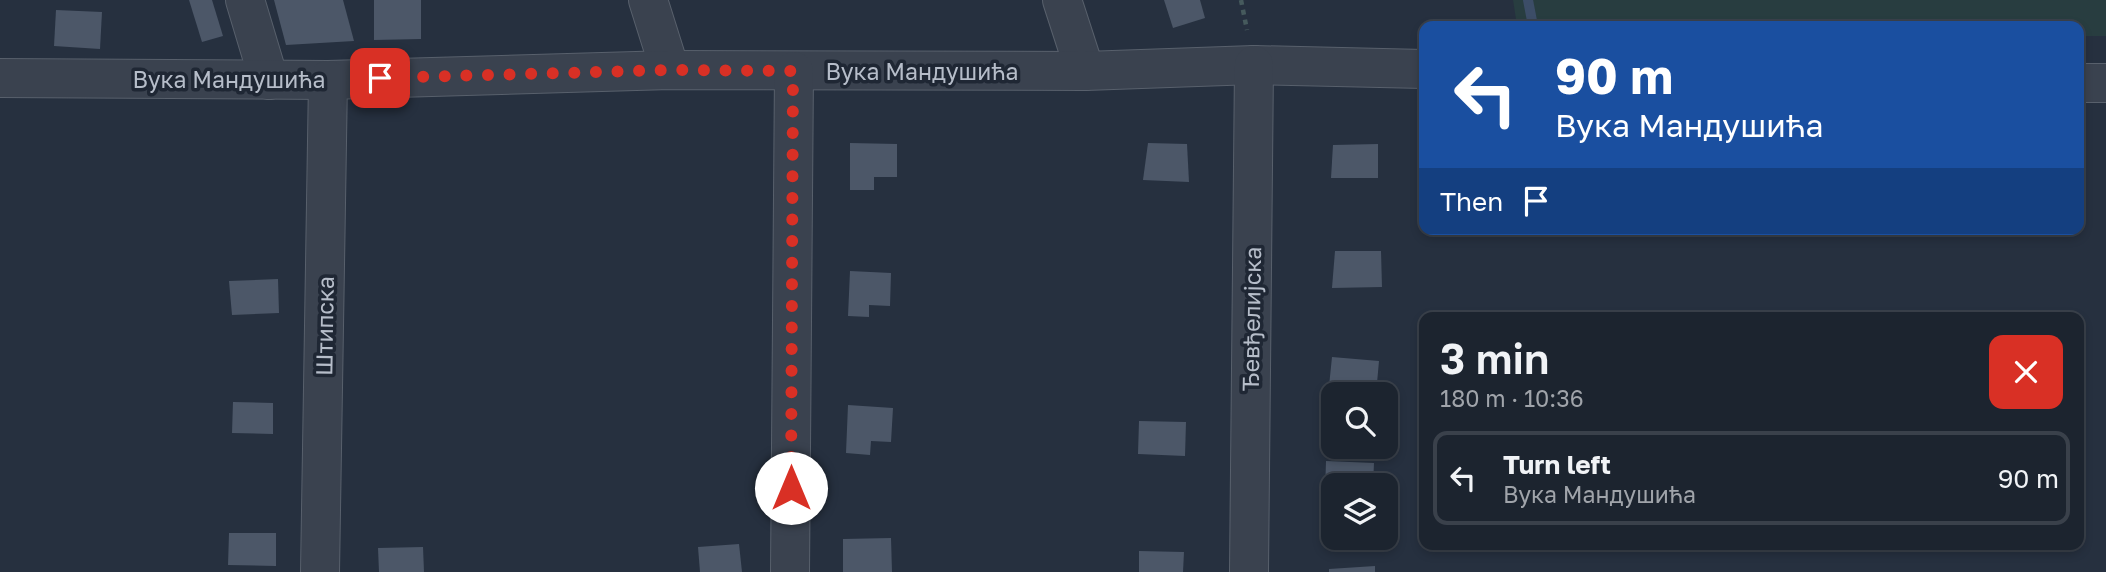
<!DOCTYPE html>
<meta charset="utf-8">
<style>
body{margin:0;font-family:"Golos Text",sans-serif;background:#252c37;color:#f1f3f6;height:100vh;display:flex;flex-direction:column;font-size:26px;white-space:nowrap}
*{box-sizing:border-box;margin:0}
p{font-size:23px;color:#a0a4aa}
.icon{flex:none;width:38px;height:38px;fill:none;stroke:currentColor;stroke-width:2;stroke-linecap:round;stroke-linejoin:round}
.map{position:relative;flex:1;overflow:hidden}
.panel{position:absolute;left:1419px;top:312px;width:665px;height:238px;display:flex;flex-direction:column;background:#1c242f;border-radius:14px;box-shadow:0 4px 10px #0003,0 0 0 2px #3a414b}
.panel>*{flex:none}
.banner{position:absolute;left:1419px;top:21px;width:665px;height:214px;border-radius:14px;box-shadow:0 4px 10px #0003,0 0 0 2px #3a414b;background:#1a4fa0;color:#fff;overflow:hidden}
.tools{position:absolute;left:1321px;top:382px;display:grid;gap:14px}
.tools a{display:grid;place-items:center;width:77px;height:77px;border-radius:14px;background:#1c242f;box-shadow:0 4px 10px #0003,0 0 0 2px #3a414b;font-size:35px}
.pin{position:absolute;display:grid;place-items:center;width:60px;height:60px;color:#fff;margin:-30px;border-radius:14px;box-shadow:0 4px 10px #0006}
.me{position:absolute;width:77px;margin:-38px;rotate:0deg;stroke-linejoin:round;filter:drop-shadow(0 0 5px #0008)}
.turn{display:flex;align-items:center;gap:24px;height:147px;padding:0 21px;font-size:32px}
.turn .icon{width:91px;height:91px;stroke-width:2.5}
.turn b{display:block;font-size:49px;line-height:60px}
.then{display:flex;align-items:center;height:66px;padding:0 21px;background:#0003;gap:14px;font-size:26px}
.round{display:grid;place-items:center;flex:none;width:74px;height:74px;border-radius:14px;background:#252c37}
.headline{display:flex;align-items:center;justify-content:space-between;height:119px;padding:0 21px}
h1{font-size:42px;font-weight:600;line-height:52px}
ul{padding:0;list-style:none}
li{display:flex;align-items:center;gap:21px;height:94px;margin:0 14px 10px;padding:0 7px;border:4px solid #3a414b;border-radius:14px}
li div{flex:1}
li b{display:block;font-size:26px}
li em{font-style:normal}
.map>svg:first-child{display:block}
</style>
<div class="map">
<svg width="2106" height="572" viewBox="0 0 2106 572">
<rect width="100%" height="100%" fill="#26303f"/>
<polygon fill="#283d40" points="1513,0 2106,0 2106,36 2079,36 2079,26 1517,26"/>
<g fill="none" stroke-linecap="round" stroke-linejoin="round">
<polyline stroke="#3c4d67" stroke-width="10" points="1528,0 1533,26"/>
</g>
<g fill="#4c5768">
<polygon points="189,0 212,0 223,36 202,42"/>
<polygon points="274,0 343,0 354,41 286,45"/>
<polygon points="374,0 421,0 421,39 374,40"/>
<polygon points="1164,0 1200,0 1205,18 1173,28"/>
<polygon points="56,10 102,12 100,49 54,46"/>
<polygon points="850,143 897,144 897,177 874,177 874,190 850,190"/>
<polygon points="1148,143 1187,144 1189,182 1143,180"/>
<polygon points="1378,144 1378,178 1331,178 1333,145"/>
<polygon points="1335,251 1381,251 1382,287 1332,288"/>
<polygon points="850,271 891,273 890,306 869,305 869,317 848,316"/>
<polygon points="278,279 279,313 232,315 229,281"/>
<polygon points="1332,357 1379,361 1376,394 1334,394 1334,397 1328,396"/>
<polygon points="233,402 273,403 273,434 232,433"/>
<polygon points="848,405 893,408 891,442 871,441 870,455 846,453"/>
<polygon points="1139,421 1186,422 1185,456 1138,454"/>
<polygon points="1326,461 1374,463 1373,485 1334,485 1334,493 1325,493"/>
<polygon points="229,533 276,533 276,566 228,565"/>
<polygon points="891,538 892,572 843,572 843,539"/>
<polygon points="739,544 742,572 700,572 698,547"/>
<polygon points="423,547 424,572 379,572 378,548"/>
<polygon points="1139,551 1184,552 1183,572 1139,572"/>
<polygon points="1375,566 1375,572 1329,572 1329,569"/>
</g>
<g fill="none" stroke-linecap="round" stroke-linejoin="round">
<defs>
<g id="minor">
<polyline points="245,0 269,80"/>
<polyline points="648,0 670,70"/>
<polyline points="1062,0 1085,71"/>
<polyline points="0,78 328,80 670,70 1085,71 1254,65 1424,69"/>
<polyline points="2079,83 2106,83"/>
<polyline points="320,572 328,80"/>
<polyline points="790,572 794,71"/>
<polyline points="1249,572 1254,65"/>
</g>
</defs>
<use href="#minor" stroke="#58606c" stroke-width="40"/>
<polyline stroke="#465a5d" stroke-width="4.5" stroke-dasharray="5 5" stroke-linecap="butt" points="1241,0 1247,30"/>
<use href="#minor" stroke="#3a424f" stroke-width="38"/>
</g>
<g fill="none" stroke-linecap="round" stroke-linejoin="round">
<polyline stroke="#d93025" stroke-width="12" stroke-dasharray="0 21.6" points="380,78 670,70 793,71 791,488"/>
</g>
<g text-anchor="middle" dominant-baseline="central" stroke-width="7" stroke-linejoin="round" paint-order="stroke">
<g font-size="23" fill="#b6bdc9" stroke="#1f2734">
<text x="922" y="71">Вука Мандушића</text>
<text x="229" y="79">Вука Мандушића</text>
<text transform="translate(1251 319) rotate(-89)">Ђевђелијска</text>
<text transform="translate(324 326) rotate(-89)">Штипска</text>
</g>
</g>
</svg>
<div class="tools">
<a><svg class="icon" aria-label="search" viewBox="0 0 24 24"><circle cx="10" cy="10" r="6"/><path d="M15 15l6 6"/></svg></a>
<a><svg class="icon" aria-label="layers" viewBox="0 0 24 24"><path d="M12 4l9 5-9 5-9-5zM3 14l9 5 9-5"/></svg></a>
</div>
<div class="pin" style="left:380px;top:78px;background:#d93025"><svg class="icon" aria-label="arrive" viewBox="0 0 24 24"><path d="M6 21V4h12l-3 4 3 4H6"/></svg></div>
<svg class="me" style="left:791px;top:488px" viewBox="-20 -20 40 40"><circle r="19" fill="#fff"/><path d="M0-13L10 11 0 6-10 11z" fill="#d93025"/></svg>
<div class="banner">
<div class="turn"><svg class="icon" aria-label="left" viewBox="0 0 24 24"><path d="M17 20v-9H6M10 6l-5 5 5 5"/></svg><div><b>90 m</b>Вука Мандушића</div></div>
<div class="then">Then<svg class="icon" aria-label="arrive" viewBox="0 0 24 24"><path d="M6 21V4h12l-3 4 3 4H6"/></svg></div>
</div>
<section class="panel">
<div class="headline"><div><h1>3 min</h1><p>180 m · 10:36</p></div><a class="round" style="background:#d93025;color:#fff"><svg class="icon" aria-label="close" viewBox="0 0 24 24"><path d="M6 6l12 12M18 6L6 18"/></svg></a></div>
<ul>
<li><svg class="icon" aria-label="left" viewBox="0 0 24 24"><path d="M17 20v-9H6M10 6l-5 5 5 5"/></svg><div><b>Turn left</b><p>Вука Мандушића</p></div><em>90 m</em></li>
</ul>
</section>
</div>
